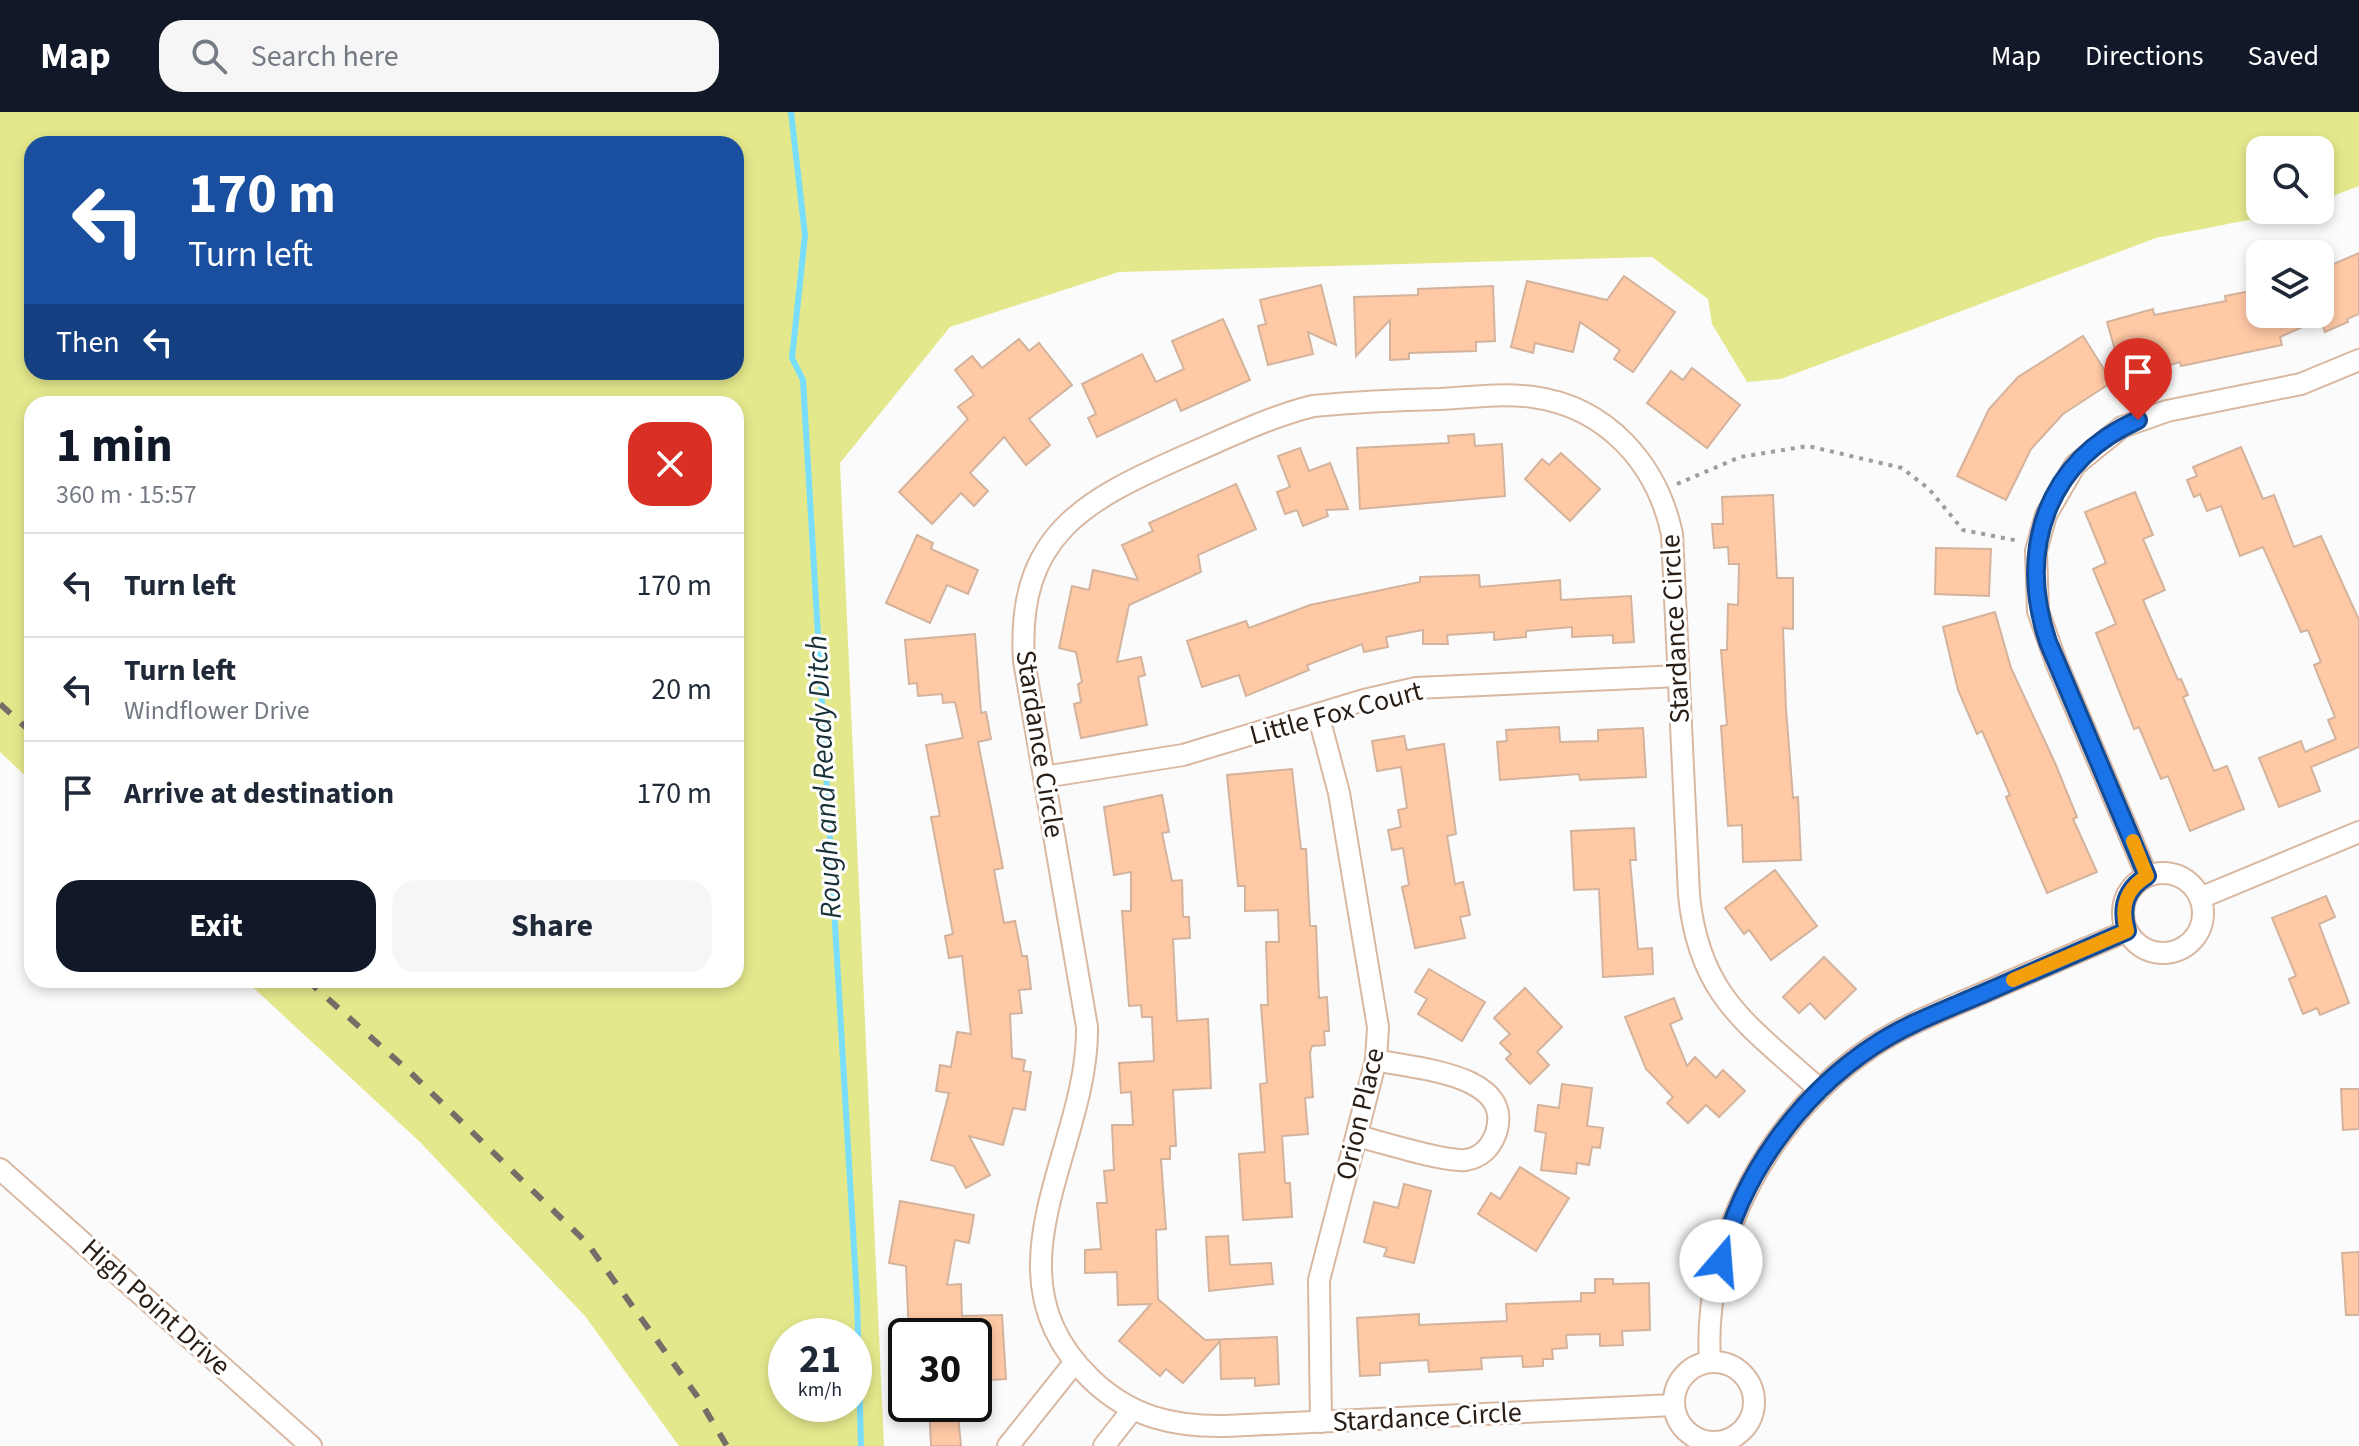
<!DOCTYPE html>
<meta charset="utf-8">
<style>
body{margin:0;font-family:"Source Sans 3",sans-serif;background:#f6f6f7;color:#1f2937;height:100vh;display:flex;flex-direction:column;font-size:30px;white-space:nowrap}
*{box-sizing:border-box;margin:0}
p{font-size:26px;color:#747a83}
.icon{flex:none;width:44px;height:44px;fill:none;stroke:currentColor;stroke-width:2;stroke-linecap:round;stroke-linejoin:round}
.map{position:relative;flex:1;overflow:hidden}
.panel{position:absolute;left:24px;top:284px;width:720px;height:592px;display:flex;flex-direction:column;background:#fff;border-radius:24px;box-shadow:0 4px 12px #0003}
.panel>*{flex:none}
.top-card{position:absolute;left:24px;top:24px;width:720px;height:244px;border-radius:24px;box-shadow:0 4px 12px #0003;background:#1a4fa0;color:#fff;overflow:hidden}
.controls{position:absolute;left:2246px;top:24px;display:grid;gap:16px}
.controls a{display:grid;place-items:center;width:88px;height:88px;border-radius:16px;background:#fff;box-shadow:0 4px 12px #0003;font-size:40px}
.speed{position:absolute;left:768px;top:1206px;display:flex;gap:16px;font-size:40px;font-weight:700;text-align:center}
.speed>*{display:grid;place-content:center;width:104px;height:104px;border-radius:50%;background:#fff;box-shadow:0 4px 12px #0003;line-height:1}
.speed small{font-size:20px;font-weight:400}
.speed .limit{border:4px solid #111;border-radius:12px;background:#fff;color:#111}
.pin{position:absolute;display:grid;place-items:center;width:68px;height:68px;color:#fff;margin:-82px -34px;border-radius:50% 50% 50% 0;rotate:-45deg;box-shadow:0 0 8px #0007}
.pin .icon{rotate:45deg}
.me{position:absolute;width:88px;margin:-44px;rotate:18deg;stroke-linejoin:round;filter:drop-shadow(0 0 6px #0008)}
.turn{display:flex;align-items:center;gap:28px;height:168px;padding:0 32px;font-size:36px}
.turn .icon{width:104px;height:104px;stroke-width:2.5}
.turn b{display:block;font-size:56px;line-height:68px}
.then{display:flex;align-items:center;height:76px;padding:0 32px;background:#0003;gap:16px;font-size:30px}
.round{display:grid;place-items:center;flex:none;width:84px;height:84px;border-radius:24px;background:#f6f6f7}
.headline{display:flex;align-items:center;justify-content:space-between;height:136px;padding:0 32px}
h1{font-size:48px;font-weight:700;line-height:60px;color:#111827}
.primary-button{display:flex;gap:16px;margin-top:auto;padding:16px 32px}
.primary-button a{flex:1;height:92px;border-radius:24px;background:#111827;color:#fff;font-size:32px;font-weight:700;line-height:92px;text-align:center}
.primary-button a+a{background:#f6f6f7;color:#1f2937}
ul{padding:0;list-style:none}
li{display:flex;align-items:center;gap:24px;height:104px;padding:0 32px;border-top:2px solid #e0e1e3}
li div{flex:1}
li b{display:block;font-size:30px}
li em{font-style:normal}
header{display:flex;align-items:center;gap:48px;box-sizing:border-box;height:112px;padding:0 40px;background:#111827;color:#fff}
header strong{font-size:38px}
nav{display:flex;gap:44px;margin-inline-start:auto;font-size:28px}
.search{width:560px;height:72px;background:#f6f6f7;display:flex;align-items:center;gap:20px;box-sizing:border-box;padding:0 28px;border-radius:24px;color:#747a83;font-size:30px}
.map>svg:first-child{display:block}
</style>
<header>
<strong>Map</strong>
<div class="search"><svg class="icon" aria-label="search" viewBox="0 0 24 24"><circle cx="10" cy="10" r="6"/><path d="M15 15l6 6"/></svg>Search here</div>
<nav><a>Map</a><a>Directions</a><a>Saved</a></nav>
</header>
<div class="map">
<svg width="2359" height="1334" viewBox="0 0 2359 1334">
<rect width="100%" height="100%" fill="#fbfbfb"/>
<path fill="#e4e88c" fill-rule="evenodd" d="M0 0H2359V74L2320 89V38H2260V98H2299L2156 126 1781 267 1747 270 1712 212 1708 187 1652 145 1119 160 950 215 840 351 884 1334H679L585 1204 420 1030 245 868H736V292H32V670L0 640ZM32 32H736V260H32ZM786 1224H854V1292H786Z"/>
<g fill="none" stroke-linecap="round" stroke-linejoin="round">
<polyline stroke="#79defc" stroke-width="6" points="791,0 805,123 792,246 803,268 857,1187 861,1334"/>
</g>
<g fill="#ffc9a6" stroke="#d4b39d" stroke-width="2">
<polygon points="2359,141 2359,202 2347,207 2348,210 2325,220 2320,207 2280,225 2282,233 2181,254 2180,250 2123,266 2107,210 2153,197 2154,203 2226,189 2225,184 2260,177 2260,202 2320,202 2320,158"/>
<polygon points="1624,164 1675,200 1633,260 1614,247 1620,238 1580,210 1573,240 1535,231 1533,241 1511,235 1527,169 1607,188"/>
<polygon points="1321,173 1336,233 1308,220 1313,242 1268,253 1258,214 1266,212 1260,188"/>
<polygon points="1493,174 1495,229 1476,230 1476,239 1409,241 1409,247 1390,248 1390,208 1356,244 1354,185 1418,183 1418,177"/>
<polygon points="1223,207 1250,268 1181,299 1176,287 1097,325 1088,306 1096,302 1082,272 1142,242 1156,270 1184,257 1172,229"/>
<polygon points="2083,224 2112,270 2063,302 2031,337 2006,388 1957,364 1989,297 2018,265"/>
<polygon points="1019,227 1029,239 1039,231 1072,273 1029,307 1050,333 1026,353 1004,325 970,361 988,379 974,394 961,381 932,412 899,380 968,307 958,295 974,283 955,258 972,244 982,256"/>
<polygon points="1692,256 1740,293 1707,336 1647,291 1671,259 1683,268"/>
<polygon points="1474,322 1475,334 1502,332 1505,384 1360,397 1357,336 1449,331 1448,324"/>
<polygon points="2241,335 2263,387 2274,383 2294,435 2321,424 2359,508 2359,635 2311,655 2320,679 2279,695 2259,646 2301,629 2305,640 2336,627 2328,608 2335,605 2314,553 2321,550 2308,518 2301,520 2263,435 2240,444 2221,394 2207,399 2200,382 2194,385 2187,368 2197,364 2193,355"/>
<polygon points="1300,336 1309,359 1330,351 1348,397 1326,398 1328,404 1303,414 1297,398 1285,402 1277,380 1290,375 1278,344"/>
<polygon points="1561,341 1600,377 1570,409 1525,367 1542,347 1549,353"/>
<polygon points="1236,372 1256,417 1198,443 1201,460 1129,493 1117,550 1141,545 1145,563 1138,565 1147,613 1081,626 1074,592 1081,590 1078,572 1082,570 1076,540 1059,536 1072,474 1089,478 1093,458 1138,468 1122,433 1153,419 1149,411"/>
<polygon points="2135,380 2153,423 2143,427 2165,478 2143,488 2178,568 2181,567 2188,583 2183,585 2214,659 2227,654 2244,697 2190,719 2168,664 2161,667 2139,615 2134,617 2096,521 2116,512 2093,457 2106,451 2085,400"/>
<polygon points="1773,383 1777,466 1793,466 1793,517 1783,516 1786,597 1793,686 1798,685 1801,748 1743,750 1742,713 1728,714 1721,614 1727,613 1721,538 1727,538 1728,492 1738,493 1739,452 1729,452 1728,435 1714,436 1712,412 1723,412 1722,385"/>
<polygon points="917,423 933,431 931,437 978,458 968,482 947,473 930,511 886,491"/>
<polygon points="1936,436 1991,437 1989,484 1935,482"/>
<polygon points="1479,463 1480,475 1560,468 1561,488 1631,484 1634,530 1613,531 1613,523 1572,525 1572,515 1526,519 1526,525 1494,528 1494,520 1447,523 1448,532 1423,532 1423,518 1386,525 1388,535 1364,540 1362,532 1307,553 1309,558 1246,584 1239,563 1202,575 1187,529 1246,509 1249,516 1310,493 1420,470 1420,465"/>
<polygon points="1995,500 2011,556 2055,651 2077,705 2073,707 2097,760 2047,781 2006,685 2010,683 1982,619 1977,622 1958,578 1943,515"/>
<polygon points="975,522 981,601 986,600 991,627 978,630 1003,756 994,758 1004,811 1015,809 1022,844 1027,844 1031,877 1019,878 1022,901 1010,902 1012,946 1025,948 1023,959 1031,960 1025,998 1013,996 1003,1033 969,1024 990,1063 966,1076 954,1054 931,1048 949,981 936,979 940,953 951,955 957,920 971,922 962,844 949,846 945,824 953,822 931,705 940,704 926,633 963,626 955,590 943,591 942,582 918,584 917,571 909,572 905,528"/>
<polygon points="1559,615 1560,630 1598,629 1598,618 1643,616 1646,665 1580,668 1579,662 1500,668 1497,630 1507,629 1506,618"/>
<polygon points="1404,624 1407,638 1444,632 1456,722 1447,724 1455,772 1463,770 1470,803 1460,805 1465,826 1415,836 1402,775 1409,773 1403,736 1392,738 1388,718 1401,715 1398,698 1407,696 1401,655 1377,659 1372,629"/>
<polygon points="1292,657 1301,737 1306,737 1310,814 1316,814 1319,886 1327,885 1329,919 1324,919 1325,933 1312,934 1310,941 1313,985 1305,986 1308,1022 1282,1024 1285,1071 1290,1071 1292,1105 1243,1108 1239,1042 1265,1040 1260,972 1267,971 1261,893 1268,893 1266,830 1279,830 1278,798 1245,799 1245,774 1238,774 1227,663"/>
<polygon points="1162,683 1169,720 1162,721 1172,769 1182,768 1183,805 1189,805 1190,826 1173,827 1177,909 1208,907 1211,976 1173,978 1176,1034 1170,1034 1170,1047 1161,1047 1166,1117 1156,1118 1158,1187 1205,1228 1277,1225 1279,1272 1255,1274 1255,1266 1221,1267 1220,1229 1183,1271 1166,1257 1160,1264 1119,1229 1151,1192 1118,1193 1117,1160 1085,1161 1085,1138 1101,1137 1097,1091 1107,1091 1104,1059 1114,1058 1112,1013 1133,1013 1131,980 1121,981 1119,951 1154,949 1152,905 1142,905 1141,893 1129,894 1122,799 1131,799 1131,760 1114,763 1104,695"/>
<polygon points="1634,716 1636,748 1630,748 1638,837 1652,836 1653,862 1603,865 1599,777 1574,778 1571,719"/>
<polygon points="1775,758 1817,814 1771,848 1749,818 1744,822 1725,796"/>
<polygon points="2326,784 2335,805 2319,812 2349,891 2320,903 2317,896 2303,902 2289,867 2296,864 2272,806"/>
<polygon points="1824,845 1856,877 1825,907 1810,891 1799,901 1783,885"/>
<polygon points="1429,857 1485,890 1462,929 1418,902 1427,887 1415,880"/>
<polygon points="1525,876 1562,915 1537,940 1549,953 1530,972 1506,947 1511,942 1500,931 1510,922 1494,906"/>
<polygon points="1674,886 1682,907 1670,912 1687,954 1695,945 1716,966 1723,958 1745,979 1719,1005 1706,993 1688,1011 1667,991 1673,985 1646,957 1625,905"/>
<polygon points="1562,972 1592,976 1587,1014 1603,1016 1600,1036 1592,1035 1589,1053 1577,1051 1576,1062 1541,1058 1546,1021 1535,1019 1538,993 1559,996"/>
<polygon points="2341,977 2359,977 2359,1017 2343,1018"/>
<polygon points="1520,1055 1569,1086 1536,1139 1478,1102 1491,1081 1500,1087"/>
<polygon points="1404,1072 1431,1079 1414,1151 1384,1144 1387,1136 1364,1130 1374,1090 1398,1096"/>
<polygon points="900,1089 974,1103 969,1131 955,1128 947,1173 961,1172 962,1204 1002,1203 1006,1267 974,1269 974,1224 909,1224 906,1154 889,1151"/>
<polygon points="1228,1124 1230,1153 1271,1151 1273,1172 1209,1179 1206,1125"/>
<polygon points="2359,1140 2359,1203 2346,1203 2342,1141"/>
<polygon points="1595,1167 1613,1167 1613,1172 1649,1171 1650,1218 1622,1219 1623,1233 1600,1234 1600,1222 1566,1223 1567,1236 1552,1237 1553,1247 1543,1247 1543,1254 1523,1255 1522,1244 1481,1246 1482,1257 1429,1260 1428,1248 1380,1251 1380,1263 1360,1264 1357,1206 1419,1202 1419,1213 1507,1209 1506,1192 1581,1189 1581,1181 1595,1181"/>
<polygon points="929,1292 957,1292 961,1334 931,1334"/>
</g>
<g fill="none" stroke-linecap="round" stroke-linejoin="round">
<defs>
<g id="minor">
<polyline points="1318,602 1339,681 1378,915 1376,948 1319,1168 1321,1310"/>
<polyline points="1044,665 1183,643 1364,588 1416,576 1679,564"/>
<circle cx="2163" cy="801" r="40"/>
<polyline points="2147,764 2056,550 2038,499 2036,439 2046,403 2075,353 2122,315 2167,299 2301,272 2359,248"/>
<polyline points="2200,786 2359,720"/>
<path d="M1357 1024C1382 1030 1443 1050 1465 1048 1481 1046 1491 1035 1496 1021 1515 961 1414 957 1376 948"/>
<polyline points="0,1057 311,1334"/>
<path d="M1710 1250C1702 1127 1771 1002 1873 934 1905 913 1941 899 1976 884 2027 862 2077 840 2127 819"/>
<circle cx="1714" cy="1290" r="40"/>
<path d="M1674 1293 1226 1314C1174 1315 1131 1305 1092 1268 979 1161 1089 1037 1087 915L1024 549C1016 422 1085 388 1187 343 1229 325 1269 305 1313 294 1356 290 1398 288 1441 287 1471 285 1503 281 1533 285 1607 295 1657 352 1672 422L1689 783C1699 886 1750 914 1820 978"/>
<polyline points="1008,1334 1075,1250"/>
<polyline points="1104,1334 1132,1298"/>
</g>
</defs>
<use href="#minor" stroke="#d9b8a2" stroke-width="24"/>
<polyline stroke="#a19c98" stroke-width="4" stroke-dasharray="4 6" stroke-linecap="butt" points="1677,372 1740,345 1808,334 1902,356 1929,377 1963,418 2019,429"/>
<use href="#minor" stroke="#fff" stroke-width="20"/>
<g stroke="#756d68" stroke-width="6" stroke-dasharray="14 14" stroke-linecap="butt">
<polyline points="0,592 32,621"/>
<polyline points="307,868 412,962 587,1131 697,1284 727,1334"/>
</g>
</g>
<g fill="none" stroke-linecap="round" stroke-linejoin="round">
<defs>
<path id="route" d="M1721 1149C1740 1064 1800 983 1872 935 1906 912 1945 898 1982 882 2030 861 2079 840 2127 819 2120 794 2126 777 2147 764L2048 530C2017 438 2046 349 2138 308"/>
</defs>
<use href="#route" stroke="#114b97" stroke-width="20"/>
<use href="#route" stroke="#1a73e8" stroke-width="14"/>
<path stroke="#f59e0b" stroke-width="14" d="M2013 868 2127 819C2120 794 2126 777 2147 764L2133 729"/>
</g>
<g text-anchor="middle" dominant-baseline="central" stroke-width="6" stroke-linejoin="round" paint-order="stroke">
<g font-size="28" fill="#291d15" stroke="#fff">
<text transform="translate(1675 517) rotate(-93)">Stardance Circle</text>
<text transform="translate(1336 601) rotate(-15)">Little Fox Court</text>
<text transform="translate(1040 632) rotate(81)">Stardance Circle</text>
<text transform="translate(1360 1002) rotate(-77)">Orion Place</text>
<text transform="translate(156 1195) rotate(42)">High Point Drive</text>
<text transform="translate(1427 1305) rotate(-3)">Stardance Circle</text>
</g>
<g font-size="30" font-style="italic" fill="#193138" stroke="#fff">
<text transform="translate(824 665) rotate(-93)">Rough and Ready Ditch</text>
</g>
</g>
</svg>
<div class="controls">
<a><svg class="icon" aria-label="search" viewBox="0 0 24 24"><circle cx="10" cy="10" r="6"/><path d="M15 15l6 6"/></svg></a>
<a><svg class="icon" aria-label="layers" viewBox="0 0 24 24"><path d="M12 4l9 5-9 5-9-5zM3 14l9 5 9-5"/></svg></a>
</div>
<div class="speed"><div>21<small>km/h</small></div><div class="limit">30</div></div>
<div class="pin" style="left:2138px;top:308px;background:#d93025"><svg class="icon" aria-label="arrive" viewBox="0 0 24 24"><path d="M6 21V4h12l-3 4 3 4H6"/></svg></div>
<svg class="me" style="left:1721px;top:1149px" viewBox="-20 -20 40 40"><circle r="19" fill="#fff"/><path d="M0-13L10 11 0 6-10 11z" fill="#1a73e8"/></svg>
<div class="top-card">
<div class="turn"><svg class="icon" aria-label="left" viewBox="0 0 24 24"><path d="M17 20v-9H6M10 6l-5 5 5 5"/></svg><div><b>170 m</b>Turn left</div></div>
<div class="then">Then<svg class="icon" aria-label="left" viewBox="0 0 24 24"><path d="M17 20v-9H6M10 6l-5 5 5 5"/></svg></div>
</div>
<section class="panel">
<div class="headline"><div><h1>1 min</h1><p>360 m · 15:57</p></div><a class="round" style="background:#d93025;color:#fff"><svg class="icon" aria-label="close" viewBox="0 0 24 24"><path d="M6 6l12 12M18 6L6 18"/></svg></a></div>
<ul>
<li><svg class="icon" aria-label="left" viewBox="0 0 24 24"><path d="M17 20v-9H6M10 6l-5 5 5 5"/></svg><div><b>Turn left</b></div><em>170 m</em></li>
<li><svg class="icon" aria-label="left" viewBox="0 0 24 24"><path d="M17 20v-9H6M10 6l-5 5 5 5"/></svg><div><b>Turn left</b><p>Windflower Drive</p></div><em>20 m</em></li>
<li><svg class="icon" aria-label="arrive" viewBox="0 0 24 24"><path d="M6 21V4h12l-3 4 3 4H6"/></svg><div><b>Arrive at destination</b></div><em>170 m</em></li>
</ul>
<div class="primary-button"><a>Exit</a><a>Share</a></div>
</section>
</div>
